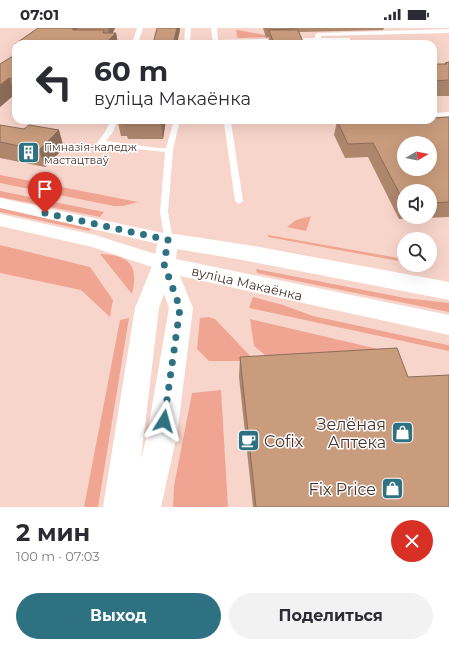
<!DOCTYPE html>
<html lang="ru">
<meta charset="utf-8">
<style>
body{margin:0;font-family:Montserrat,sans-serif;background:#f2f2f3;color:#2b2b33;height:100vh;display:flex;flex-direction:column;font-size:15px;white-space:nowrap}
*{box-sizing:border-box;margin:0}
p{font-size:13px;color:#7c7c81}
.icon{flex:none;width:22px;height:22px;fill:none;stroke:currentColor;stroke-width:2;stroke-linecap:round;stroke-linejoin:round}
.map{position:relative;height:479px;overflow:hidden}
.drawer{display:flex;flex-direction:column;background:#fff;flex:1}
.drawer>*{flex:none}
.hud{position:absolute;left:12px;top:12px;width:425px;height:84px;border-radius:12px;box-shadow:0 4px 16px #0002;background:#fff;color:#2b2b33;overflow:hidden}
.needle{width:26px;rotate:80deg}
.controls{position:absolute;left:397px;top:108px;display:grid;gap:8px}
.controls a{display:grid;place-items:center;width:40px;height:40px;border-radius:50%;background:#fff;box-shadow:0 4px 16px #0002;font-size:20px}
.pin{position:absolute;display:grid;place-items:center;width:34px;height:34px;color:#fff;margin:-41px -17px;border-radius:50% 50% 50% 0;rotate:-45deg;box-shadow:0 0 4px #0007}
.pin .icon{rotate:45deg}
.me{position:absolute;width:44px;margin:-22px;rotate:8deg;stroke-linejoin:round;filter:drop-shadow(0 0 3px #0008)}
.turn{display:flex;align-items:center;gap:14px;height:84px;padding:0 16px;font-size:18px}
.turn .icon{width:52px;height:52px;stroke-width:2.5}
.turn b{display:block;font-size:28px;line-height:34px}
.round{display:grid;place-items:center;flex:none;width:42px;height:42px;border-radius:21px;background:#f2f2f3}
.summary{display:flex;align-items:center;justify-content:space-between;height:68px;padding:0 16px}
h1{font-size:24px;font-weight:700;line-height:30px}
.cta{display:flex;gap:8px;margin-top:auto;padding:8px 16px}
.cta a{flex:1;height:46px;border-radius:24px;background:#2e7282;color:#fff;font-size:16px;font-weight:700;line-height:46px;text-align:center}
.cta a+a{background:#f2f2f3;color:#2b2b33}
.status{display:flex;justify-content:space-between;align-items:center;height:28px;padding:0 20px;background:#fff;direction:ltr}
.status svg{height:11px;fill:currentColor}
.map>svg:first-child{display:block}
</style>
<div class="status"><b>07:01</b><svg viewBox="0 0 49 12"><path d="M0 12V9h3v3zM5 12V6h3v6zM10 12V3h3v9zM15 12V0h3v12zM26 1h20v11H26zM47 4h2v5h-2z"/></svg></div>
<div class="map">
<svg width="449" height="479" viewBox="0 0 449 479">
<rect width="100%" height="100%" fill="#f8d5cb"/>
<g fill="#efa592">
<polygon points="236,2 238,2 274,9 239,10 237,9"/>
<polygon points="0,147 138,174 123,178 114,178 0,155"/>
<polygon points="0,163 104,184 100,189 0,169"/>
<polygon points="0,179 93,199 89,203 0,184"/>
<polygon points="311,188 306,203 287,199 296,192"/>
<polygon points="268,207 404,231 404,234 268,209"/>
<polygon points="0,217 90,239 113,272 110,289 81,262 0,245"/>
<path d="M100 226C129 227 139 237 132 266Z"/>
<polygon points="256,241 405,270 449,275 449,284 257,245"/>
<polygon points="253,269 283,277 313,288 447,317 449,318 449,323 249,280"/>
<polygon points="209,289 215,291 255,333 209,333 197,321 200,290"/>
<polygon points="129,290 98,479 84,479 120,292"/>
<polygon points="250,291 391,324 271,332 254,318"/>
<polygon points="221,362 228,479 173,479 174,458 192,365"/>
</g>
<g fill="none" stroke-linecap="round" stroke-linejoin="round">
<g fill="#fff" fill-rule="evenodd">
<polygon points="137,0 143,0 138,16 102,15 105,13 133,12"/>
<polygon points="185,0 191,0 190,16 184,16"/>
<polygon points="211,0 217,0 218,12 315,10 315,7 318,5 449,1 449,5 321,8 321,10 349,10 354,16 348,16 347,14 321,14 323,16 317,16 316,14 213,16"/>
<polygon points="449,84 449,88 433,89 433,85"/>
<polygon points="111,92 117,92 113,104 106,113 158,120 166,120 174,92 244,92 241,94 231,94 243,173 239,176 235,173 224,95 179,96 173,122 168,184 173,212 168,215 165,214 160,184 165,124 98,117 97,115 105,104"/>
</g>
<g fill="#fff" fill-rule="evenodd">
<polygon points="0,170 168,206 174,208 177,212 174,216 168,218 0,180"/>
<polygon points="0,186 95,207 171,231 173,236 171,241 164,243 92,219 0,198"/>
</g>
<path fill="#fff" fill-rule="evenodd" d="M168 205 248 217 449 254V272L248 233 177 221 176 231 449 287V307L180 248 193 280 177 407 161 479H103L135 280 153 236 158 212 161 207ZM164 266 169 280 147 407 141 431 159 280Z"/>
</g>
<g fill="#ad866c" fill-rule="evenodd">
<polygon points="38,0 115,0 112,5 116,5 118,16 16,16 16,18 15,16"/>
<polygon points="263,0 384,0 383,2 299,4 304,16 268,16 269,9 266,10"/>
<polygon points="16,26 16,66 15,66 0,79"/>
<polygon points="449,34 449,68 433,68 433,36 445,36 445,35"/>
<path d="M449 89V189L399 191 368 129 345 130 334 107 337 93ZM404 163H430V189H404Z"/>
<polygon points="166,92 163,111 128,111 127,108 121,108 118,95"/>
<polygon points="0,97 64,120 45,139 0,130"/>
<polygon points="240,329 408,349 449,479 253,479 239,349"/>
</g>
<g fill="#8d6d58">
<polygon points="72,0 77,0 80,12"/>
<polygon points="108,0 115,0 110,11"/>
<polygon points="177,0 180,0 180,2 177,16 173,16"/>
<polygon points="104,2 106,15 116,5 118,16 105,16 103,5"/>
<polygon points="9,50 15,66 0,79 0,57"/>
<polygon points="162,92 166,92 163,111 161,97"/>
<polygon points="59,102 64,120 45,139 39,122"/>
</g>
<g fill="#c99c7d" stroke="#8d6d58" fill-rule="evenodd">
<polygon points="38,0 72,0 73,2 104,2 103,5 116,5 105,16 15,16"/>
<polygon points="157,0 177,0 173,16 153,16"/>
<polygon points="266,0 294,0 294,1 267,2"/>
<polygon points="269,2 298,2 304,16 274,16"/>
<polygon points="16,26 16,51 9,50 0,57 0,36"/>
<polygon points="449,34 449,52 433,53 433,36 447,36 445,35"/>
<path d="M449 89V174L430 175V163H404V174L373 115 348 116 337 93 370 92H433V90ZM404 115H430V141H404Z"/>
<polygon points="119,92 162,92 161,97 125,97 126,95 118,95"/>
<polygon points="0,97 24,101 29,97 59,102 39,122 0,114"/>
<polygon points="397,320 408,349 449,347 449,479 256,479 240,329"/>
</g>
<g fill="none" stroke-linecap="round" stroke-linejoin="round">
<polyline stroke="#2e7282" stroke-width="7" stroke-dasharray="0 12.6" points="45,185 168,212 164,236 180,280 164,393"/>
</g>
<defs>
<symbol id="building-square" viewBox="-11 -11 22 22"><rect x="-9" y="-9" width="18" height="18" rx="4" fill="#2e7282" stroke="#fff"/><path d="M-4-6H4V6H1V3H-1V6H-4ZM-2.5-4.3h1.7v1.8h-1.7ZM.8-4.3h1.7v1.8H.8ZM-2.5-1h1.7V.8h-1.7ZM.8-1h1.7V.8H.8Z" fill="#fff"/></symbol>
<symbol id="shop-square" viewBox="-11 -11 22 22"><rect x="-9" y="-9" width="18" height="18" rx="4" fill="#2e7282" stroke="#fff"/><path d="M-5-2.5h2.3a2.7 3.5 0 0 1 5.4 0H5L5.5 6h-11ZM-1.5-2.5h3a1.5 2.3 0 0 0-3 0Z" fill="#fff"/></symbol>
<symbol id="cafe-square" viewBox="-11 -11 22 22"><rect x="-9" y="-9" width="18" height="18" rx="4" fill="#2e7282" stroke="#fff"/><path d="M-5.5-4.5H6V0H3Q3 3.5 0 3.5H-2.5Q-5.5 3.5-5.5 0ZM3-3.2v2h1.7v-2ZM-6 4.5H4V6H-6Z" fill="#fff"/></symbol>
</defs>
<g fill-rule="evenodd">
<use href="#building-square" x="16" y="112" width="25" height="25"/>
<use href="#shop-square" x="390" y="392" width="25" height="25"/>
<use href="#cafe-square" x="236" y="400" width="25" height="25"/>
<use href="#shop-square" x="380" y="448" width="25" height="25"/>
</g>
<g text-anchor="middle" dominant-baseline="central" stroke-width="3" stroke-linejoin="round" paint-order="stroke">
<g font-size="11" fill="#47312b" stroke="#fff" text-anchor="start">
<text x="44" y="119">Гімназія-каледж<tspan x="44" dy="13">мастацтваў</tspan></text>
</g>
<g font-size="13" fill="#47312b" stroke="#fff">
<text transform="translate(247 255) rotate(13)">вуліца Макаёнка</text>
</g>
<g font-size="16" fill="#47312b" stroke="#fff" text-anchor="end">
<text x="386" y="396">Зелёная<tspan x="386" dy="18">Аптека</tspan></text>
<text x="264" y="413" text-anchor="start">Cofix</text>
<text x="376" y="461">Fix Price</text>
</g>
</g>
</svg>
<div class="controls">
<a><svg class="needle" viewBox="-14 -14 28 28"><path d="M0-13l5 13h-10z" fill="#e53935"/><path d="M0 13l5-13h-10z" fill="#7c7c81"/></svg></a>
<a><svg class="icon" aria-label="sound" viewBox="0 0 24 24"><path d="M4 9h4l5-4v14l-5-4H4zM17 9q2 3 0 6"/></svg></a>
<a><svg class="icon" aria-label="search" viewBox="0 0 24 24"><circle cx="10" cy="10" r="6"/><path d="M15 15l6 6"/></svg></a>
</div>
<div class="pin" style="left:45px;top:185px;background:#d93025"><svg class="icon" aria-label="arrive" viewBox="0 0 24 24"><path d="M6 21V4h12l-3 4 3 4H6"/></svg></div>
<svg class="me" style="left:164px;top:393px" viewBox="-20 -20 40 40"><path d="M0-17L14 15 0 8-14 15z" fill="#2e7282" stroke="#fff" stroke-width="4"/></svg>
<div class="hud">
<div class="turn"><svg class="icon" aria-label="left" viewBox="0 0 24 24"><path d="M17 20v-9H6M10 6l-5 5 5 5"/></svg><div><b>60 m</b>вуліца Макаёнка</div></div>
</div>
</div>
<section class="drawer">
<div class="summary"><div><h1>2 мин</h1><p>100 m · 07:03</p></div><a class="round" style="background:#d93025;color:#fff"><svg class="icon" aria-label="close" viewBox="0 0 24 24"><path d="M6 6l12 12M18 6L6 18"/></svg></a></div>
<div class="cta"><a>Выход</a><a>Поделиться</a></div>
</section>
